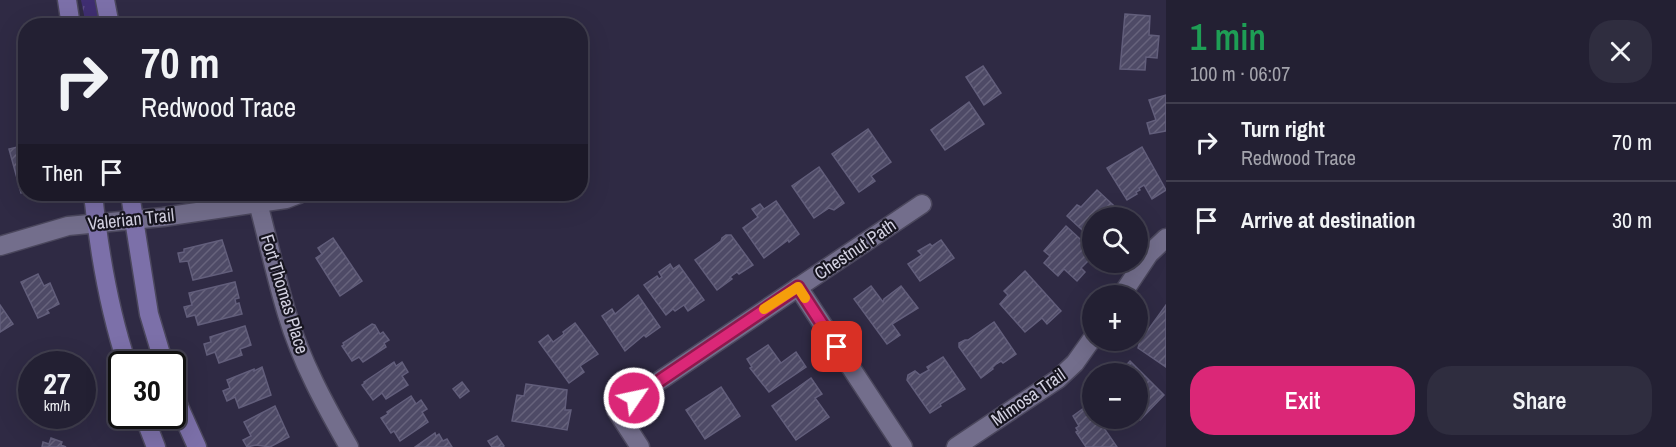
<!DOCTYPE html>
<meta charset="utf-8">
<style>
body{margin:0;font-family:"Archivo Narrow",sans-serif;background:#2f2d3f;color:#f1f3f6;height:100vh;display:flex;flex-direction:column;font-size:22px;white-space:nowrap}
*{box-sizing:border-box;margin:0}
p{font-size:20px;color:#a3a3ac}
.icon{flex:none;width:33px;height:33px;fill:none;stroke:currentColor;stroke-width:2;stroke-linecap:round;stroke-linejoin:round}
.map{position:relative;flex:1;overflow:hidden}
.side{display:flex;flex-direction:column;background:#232033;width:510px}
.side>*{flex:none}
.guide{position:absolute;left:18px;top:18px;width:570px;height:183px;border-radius:24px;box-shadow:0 6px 24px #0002,0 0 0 2px #403e4e;background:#232033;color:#f1f3f6;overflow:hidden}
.buttons{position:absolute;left:1082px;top:207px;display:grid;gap:12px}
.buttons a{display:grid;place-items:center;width:66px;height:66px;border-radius:50%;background:#232033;box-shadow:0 6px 24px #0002,0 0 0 2px #403e4e;font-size:30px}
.speed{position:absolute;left:18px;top:351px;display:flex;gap:12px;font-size:30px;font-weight:700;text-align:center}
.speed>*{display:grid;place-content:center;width:78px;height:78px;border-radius:50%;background:#232033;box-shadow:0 6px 24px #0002,0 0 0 2px #403e4e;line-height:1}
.speed small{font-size:15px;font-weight:400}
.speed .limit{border:3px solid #111;border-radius:9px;background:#fff;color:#111}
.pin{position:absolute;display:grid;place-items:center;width:51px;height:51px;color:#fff;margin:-26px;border-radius:12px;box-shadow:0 3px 9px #0006}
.me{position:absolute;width:66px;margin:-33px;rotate:56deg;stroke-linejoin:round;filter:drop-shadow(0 0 4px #0008)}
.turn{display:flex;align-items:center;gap:21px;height:126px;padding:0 24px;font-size:27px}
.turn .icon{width:78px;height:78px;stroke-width:2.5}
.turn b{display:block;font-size:42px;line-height:51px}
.then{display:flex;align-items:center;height:57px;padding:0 24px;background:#0003;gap:12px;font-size:22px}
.round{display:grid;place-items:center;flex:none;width:63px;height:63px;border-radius:24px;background:#2f2d3f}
.head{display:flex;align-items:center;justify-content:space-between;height:102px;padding:0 24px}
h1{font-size:36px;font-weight:600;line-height:45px;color:#1e9e55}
.action{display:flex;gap:12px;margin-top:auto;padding:12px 24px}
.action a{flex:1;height:69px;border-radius:24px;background:#db2777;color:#fff;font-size:24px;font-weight:600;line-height:69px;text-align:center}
.action a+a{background:#2f2d3f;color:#f1f3f6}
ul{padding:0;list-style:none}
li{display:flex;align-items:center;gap:18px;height:78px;padding:0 24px;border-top:2px solid #403e4e}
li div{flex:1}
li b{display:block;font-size:22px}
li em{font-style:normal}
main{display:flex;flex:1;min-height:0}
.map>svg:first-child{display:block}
</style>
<main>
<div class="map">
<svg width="1166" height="447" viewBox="0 0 1166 447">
<defs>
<pattern id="grass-tufts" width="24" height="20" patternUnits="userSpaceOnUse" patternTransform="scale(1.5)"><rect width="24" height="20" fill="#3f2e71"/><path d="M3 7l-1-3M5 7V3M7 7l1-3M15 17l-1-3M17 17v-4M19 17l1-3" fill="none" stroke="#5a4b85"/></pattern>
<pattern id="building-hatch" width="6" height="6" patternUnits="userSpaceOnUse" patternTransform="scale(1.5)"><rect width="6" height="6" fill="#4e4a66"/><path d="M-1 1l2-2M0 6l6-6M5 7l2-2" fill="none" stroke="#67637c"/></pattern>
</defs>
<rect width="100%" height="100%" fill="#2f2a44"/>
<polygon fill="url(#grass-tufts)" points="81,0 96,0 101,25 86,25"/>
<g fill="url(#building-hatch)" stroke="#625e7b" stroke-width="1.5">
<polygon points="1125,14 1150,16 1149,35 1159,36 1157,58 1146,57 1145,70 1120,69"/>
<polygon points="983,66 1001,93 984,105 966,77"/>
<polygon points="1166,95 1166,131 1150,134 1147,123 1156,120 1149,100"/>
<polygon points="969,102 984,124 945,150 931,130"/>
<polygon points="868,129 891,162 871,176 875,181 859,192 832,154"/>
<polygon points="26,145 26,192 21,193 9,149"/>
<polygon points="1142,147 1166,190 1152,199 1144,185 1139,188 1140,190 1136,192 1137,194 1127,200 1107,168"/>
<polygon points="819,167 844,203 834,210 829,208 814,218 792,186"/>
<polygon points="1097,190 1127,218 1092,218 1092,239 1067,216 1077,205 1081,207"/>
<polygon points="776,201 799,234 789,242 788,240 764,258 743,228 758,217 752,209 760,204 764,209"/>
<polygon points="1066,226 1092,250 1092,257 1081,268 1085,272 1077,281 1064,269 1058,276 1044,263 1050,256 1044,251"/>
<polygon points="726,235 731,235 753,265 739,274 737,272 730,277 732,279 717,290 695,260 721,241 722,238"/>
<polygon points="333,238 362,281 340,296 316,258 322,254 318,248"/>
<polygon points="222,240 232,271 193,280 188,261 180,262 178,253 184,252 184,249"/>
<polygon points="941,240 954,258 920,281 908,264 922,255 918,251 930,244 932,246"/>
<polygon points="670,264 673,269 679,265 704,300 688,311 684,305 675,311 673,309 666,315 644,285 657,276 659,279 662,277 659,272"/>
<polygon points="1025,271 1061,311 1047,324 1042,318 1025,332 1000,304 1008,295 1004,291"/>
<polygon points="38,274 44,286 50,283 59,304 47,310 49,313 38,318 21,282"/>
<polygon points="235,282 239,298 235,299 236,304 239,303 242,314 198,325 195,315 187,317 184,307 192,305 189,293"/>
<polygon points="871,286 883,302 884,299 901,286 918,308 892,324 900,335 887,344 854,299"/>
<polygon points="638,295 660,327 646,337 644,335 625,351 602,316 612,309 615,314"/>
<polygon points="0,305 13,324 0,332"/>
<polygon points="1166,305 1166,367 1138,348 1140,341"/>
<polygon points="994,322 1016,354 1003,363 1001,361 996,364 992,368 993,369 981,378 959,347 959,343 965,340 968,340"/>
<polygon points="575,323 598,354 580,366 584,372 569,383 539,342 548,335 553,342 564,334 563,332"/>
<polygon points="372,324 375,325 380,334 383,332 389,340 384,343 386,347 363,362 359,357 352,361 342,346 344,345 343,343"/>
<polygon points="245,326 251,345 240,349 242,355 219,363 215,352 207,355 204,344 211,342 210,337"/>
<polygon points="768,345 781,363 796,352 806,367 769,392 750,368 752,367 747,359"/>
<polygon points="943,357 965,389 940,404 941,406 930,413 907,380 908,375 915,371 920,375 929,370 927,367"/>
<polygon points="1130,361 1164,395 1140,420 1137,417 1137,374 1118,374"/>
<polygon points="394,362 396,366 402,362 408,372 402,376 408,385 386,399 382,393 373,400 362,385 365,383 364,382"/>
<polygon points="262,367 271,395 239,408 235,397 227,401 223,391 230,388 227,380 254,369 254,371"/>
<polygon points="811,378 822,394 815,398 829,417 796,440 772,406"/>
<polygon points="462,382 469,391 460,398 453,389"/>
<polygon points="526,384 567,390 565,410 571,410 567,430 512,421 517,395 524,396"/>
<polygon points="721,387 740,416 705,439 686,410"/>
<polygon points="411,396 416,404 421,400 427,409 422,412 428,422 400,441 394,431 391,433 381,418 388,414 387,412"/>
<polygon points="1088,405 1092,411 1092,418 1097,418 1117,447 1086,447 1076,432 1078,431 1076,428 1079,426 1073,416"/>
<polygon points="275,406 289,437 270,447 256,445 247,447 243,440 251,436 244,422"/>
<polygon points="435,433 436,436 439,434 443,441 447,439 452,447 415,447"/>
<polygon points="497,436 504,446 503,447 492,447 488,441"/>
<polygon points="51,438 62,442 61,445 66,447 42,447 43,442 49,444"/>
</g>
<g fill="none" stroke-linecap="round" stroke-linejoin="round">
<defs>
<g id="street">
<path d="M258 203C268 240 276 278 287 314 301 361 325 405 349 447"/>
<polyline points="0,246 68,226 163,217 286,199 299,194"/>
<polyline points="798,287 903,447"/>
<polyline points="1121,296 1149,254 1166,238"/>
<polyline points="640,447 616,410 922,204"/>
<polyline points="956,447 1058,379 1075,363 1092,339"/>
</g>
<g id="secondary">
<polyline points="67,0 71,26"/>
<polyline points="105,0 110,26"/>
<path d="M93 194C99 251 109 310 127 364"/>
<polyline points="130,194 149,314 164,364"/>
<polyline points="172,391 197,447"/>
<polyline points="144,416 156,447"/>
</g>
</defs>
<use href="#street" stroke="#4b475d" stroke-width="21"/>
<use href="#secondary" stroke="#4b475d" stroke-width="21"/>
<use href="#street" stroke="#736e8c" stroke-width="18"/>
<use href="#secondary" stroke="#7c70a9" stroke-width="18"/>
</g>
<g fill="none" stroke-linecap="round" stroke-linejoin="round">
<defs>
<polyline id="route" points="634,398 798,287 837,347"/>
</defs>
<use href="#route" stroke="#8e194d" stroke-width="15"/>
<use href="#route" stroke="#db2777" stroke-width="10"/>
<polyline stroke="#f59e0b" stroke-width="10" points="764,309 798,287 805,298"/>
</g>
<g text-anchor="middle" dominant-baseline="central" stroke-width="4.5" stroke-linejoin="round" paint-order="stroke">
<g font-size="18" fill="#d2d0e0" stroke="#171520">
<text transform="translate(131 219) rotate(-6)">Valerian Trail</text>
<text transform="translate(855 249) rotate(-34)">Chestnut Path</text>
<text transform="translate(285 294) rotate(73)">Fort Thomas Place</text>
<text transform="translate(1028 397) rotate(-35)">Mimosa Trail</text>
</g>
</g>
</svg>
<div class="buttons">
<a><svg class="icon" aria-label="search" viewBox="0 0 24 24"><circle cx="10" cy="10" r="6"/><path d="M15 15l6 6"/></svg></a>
<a>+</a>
<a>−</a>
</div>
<div class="speed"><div>27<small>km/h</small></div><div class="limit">30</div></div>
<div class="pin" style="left:837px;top:347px;background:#d93025"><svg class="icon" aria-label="arrive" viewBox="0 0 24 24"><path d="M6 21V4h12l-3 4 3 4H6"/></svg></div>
<svg class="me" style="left:634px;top:398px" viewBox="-20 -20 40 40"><circle r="17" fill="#db2777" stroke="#fff" stroke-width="3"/><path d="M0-11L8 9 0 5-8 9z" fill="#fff"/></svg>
<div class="guide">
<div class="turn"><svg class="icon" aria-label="right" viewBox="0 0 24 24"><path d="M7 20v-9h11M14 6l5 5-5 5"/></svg><div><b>70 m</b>Redwood Trace</div></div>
<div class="then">Then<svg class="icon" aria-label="arrive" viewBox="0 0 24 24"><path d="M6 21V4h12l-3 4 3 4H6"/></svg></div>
</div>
</div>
<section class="side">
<div class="head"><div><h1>1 min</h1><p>100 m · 06:07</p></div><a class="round"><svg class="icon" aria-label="close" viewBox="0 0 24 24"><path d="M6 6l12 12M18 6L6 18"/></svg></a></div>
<ul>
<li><svg class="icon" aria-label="right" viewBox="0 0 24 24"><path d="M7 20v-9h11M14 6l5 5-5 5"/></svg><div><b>Turn right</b><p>Redwood Trace</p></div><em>70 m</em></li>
<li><svg class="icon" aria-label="arrive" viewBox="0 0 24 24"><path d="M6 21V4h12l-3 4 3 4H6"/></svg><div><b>Arrive at destination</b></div><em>30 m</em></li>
</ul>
<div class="action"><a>Exit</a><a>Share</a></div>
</section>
</main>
